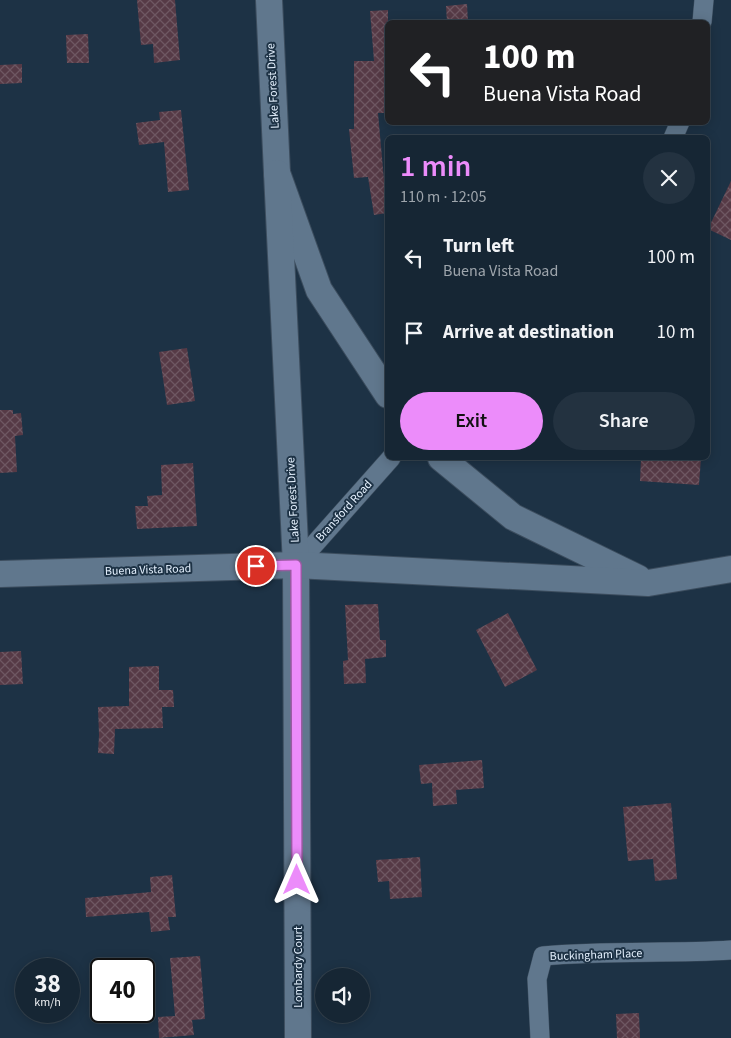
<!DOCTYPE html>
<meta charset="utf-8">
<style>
body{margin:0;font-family:"Source Sans 3",sans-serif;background:#233240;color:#f1f3f6;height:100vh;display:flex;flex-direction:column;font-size:19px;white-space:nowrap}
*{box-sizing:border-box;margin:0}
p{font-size:16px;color:#9ea5ac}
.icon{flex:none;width:28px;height:28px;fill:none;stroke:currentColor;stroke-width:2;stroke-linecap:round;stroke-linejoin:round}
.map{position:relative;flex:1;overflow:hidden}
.side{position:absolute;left:385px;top:135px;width:325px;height:325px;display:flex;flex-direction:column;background:#162634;border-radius:8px;box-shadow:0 2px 12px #0003,0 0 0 1px #35434f}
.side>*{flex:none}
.top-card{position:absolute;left:385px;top:20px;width:325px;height:105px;border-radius:8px;box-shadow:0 2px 12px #0003,0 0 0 1px #35434f;background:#202124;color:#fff;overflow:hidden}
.tools{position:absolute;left:315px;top:968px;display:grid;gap:10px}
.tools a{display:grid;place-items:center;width:55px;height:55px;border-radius:50%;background:#162634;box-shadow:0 2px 12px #0003,0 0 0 1px #35434f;font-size:25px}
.speed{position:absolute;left:15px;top:958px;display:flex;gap:10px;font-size:25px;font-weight:700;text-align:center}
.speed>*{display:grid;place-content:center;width:65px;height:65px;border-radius:50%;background:#162634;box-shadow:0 2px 12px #0003,0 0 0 1px #35434f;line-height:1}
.speed small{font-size:12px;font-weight:400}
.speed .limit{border:2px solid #111;border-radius:8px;background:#fff;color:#111}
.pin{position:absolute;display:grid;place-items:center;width:42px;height:42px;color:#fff;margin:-21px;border:2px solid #fff;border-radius:50%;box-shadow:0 1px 5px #0007}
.me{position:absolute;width:55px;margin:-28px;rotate:0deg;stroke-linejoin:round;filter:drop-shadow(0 0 4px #0008)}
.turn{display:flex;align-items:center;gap:18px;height:105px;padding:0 15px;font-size:22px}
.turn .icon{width:65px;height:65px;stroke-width:2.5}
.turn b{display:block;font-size:35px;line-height:42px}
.round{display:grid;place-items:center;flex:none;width:52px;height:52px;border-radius:26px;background:#233240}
.summary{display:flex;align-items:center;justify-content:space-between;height:85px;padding:0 15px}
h1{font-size:30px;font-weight:600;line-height:38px;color:#ec8cfa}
.primary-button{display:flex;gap:10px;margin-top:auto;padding:10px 15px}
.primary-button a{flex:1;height:58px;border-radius:30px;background:#ec8cfa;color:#111;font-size:20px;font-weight:600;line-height:58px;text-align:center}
.primary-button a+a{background:#233240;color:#f1f3f6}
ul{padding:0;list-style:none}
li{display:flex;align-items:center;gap:15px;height:75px;padding:0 15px}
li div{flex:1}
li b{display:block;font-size:19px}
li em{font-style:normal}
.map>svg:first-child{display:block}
</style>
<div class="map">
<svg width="731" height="1038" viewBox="0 0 731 1038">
<defs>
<pattern id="building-cross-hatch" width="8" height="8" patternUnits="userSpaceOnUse" patternTransform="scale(1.25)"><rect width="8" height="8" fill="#563a46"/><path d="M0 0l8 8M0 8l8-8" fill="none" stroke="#6e5762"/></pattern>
</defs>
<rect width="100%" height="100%" fill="#1d3245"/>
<g fill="url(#building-cross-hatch)">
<polygon points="137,0 175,0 180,60 154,63 153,44 141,45"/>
<polygon points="467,4 468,22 447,22 446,6"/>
<polygon points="388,10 388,113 378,113 387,213 374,215 368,177 354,178 349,129 354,129 354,61 374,61 370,11"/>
<polygon points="88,34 89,63 67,63 66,35"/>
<polygon points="22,64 22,83 0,84 0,65"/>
<polygon points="181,110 189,190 168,192 164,142 139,145 136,123 160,120 159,112"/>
<polygon points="731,181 731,240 708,229"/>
<polygon points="187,348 195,401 167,405 159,352"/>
<polygon points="0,410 13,410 13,414 21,413 23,435 15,436 17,472 0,473"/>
<polygon points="641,458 701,458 699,485 640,481"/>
<polygon points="193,463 197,526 137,529 135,506 148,506 147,496 162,495 161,465"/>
<polygon points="378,604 380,640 386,640 386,657 365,659 366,683 344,684 343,661 348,660 345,605"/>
<polygon points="508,613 537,670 505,687 476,630"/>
<polygon points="21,651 23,684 0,685 0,652"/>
<polygon points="159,666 159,690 173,690 174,707 162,707 163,728 115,729 114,754 98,753 99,735 98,707 129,706 129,667"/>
<polygon points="482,760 484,788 456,790 457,804 433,806 432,783 421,784 419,765"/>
<polygon points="671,803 677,879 655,881 653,859 628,861 623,807"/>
<polygon points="420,857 422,897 390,899 389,881 378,882 376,860"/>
<polygon points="172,875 176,917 168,917 170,930 151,932 149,912 86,917 85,898 151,892 150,877"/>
<polygon points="200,956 205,1019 192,1020 194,1035 159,1038 158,1017 175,1016 170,958"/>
<polygon points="639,1013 640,1038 617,1038 616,1014"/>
</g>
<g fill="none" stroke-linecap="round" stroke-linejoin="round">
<defs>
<g id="street">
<polyline points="702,22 704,0"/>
<polyline points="673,138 680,122"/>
<polyline points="296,565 391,458"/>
<path d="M540 1038 537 979 543 956C606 950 669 954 731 950"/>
</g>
<g id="secondary">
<polyline points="269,0 277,173 319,290 388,395"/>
<polyline points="277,173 296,565 298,1038"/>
<polyline points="441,458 513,517 638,578"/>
<polyline points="0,574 296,565 648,583 731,569"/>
</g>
</defs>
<use href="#street" stroke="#3c4d5e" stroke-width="20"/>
<use href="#secondary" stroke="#3c4d5e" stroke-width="28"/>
<use href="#street" stroke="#60778d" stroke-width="19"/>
<use href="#secondary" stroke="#60778d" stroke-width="26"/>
</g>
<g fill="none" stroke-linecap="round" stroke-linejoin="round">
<defs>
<polyline id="route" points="256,566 296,565 297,880"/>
</defs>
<use href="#route" stroke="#995ba2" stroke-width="12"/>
<use href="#route" stroke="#ec8cfa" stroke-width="9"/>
</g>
<g text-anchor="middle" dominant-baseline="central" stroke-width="4" stroke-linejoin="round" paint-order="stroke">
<g font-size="12" fill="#e6f2ff" stroke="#1d3245">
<text transform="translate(273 86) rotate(-93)">Lake Forest Drive</text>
<text transform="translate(293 500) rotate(-93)">Lake Forest Drive</text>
<text transform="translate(344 511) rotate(-48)">Bransford Road</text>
<text transform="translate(148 570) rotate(-2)">Buena Vista Road</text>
<text transform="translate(596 955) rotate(-2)">Buckingham Place</text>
<text transform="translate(298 967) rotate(-90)">Lombardy Court</text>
</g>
</g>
</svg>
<div class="tools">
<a><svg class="icon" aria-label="sound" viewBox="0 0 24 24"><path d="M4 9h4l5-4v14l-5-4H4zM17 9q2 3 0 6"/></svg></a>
</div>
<div class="speed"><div>38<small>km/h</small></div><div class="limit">40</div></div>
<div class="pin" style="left:256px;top:566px;background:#d93025"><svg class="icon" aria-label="arrive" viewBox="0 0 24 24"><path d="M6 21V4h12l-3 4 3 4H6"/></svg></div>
<svg class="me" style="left:297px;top:880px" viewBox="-20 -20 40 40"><path d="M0-17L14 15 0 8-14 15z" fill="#ec8cfa" stroke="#fff" stroke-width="4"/></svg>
<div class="top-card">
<div class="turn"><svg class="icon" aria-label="left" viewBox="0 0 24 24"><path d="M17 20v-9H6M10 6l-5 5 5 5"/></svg><div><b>100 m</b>Buena Vista Road</div></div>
</div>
<section class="side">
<div class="summary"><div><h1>1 min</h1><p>110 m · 12:05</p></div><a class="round"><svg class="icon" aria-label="close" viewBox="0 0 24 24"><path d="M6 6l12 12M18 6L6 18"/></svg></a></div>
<ul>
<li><svg class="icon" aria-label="left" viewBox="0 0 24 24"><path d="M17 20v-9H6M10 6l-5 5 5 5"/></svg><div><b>Turn left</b><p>Buena Vista Road</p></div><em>100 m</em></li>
<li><svg class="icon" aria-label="arrive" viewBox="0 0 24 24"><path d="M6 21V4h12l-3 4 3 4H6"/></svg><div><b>Arrive at destination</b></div><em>10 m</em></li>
</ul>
<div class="primary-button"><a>Exit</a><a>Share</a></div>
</section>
</div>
